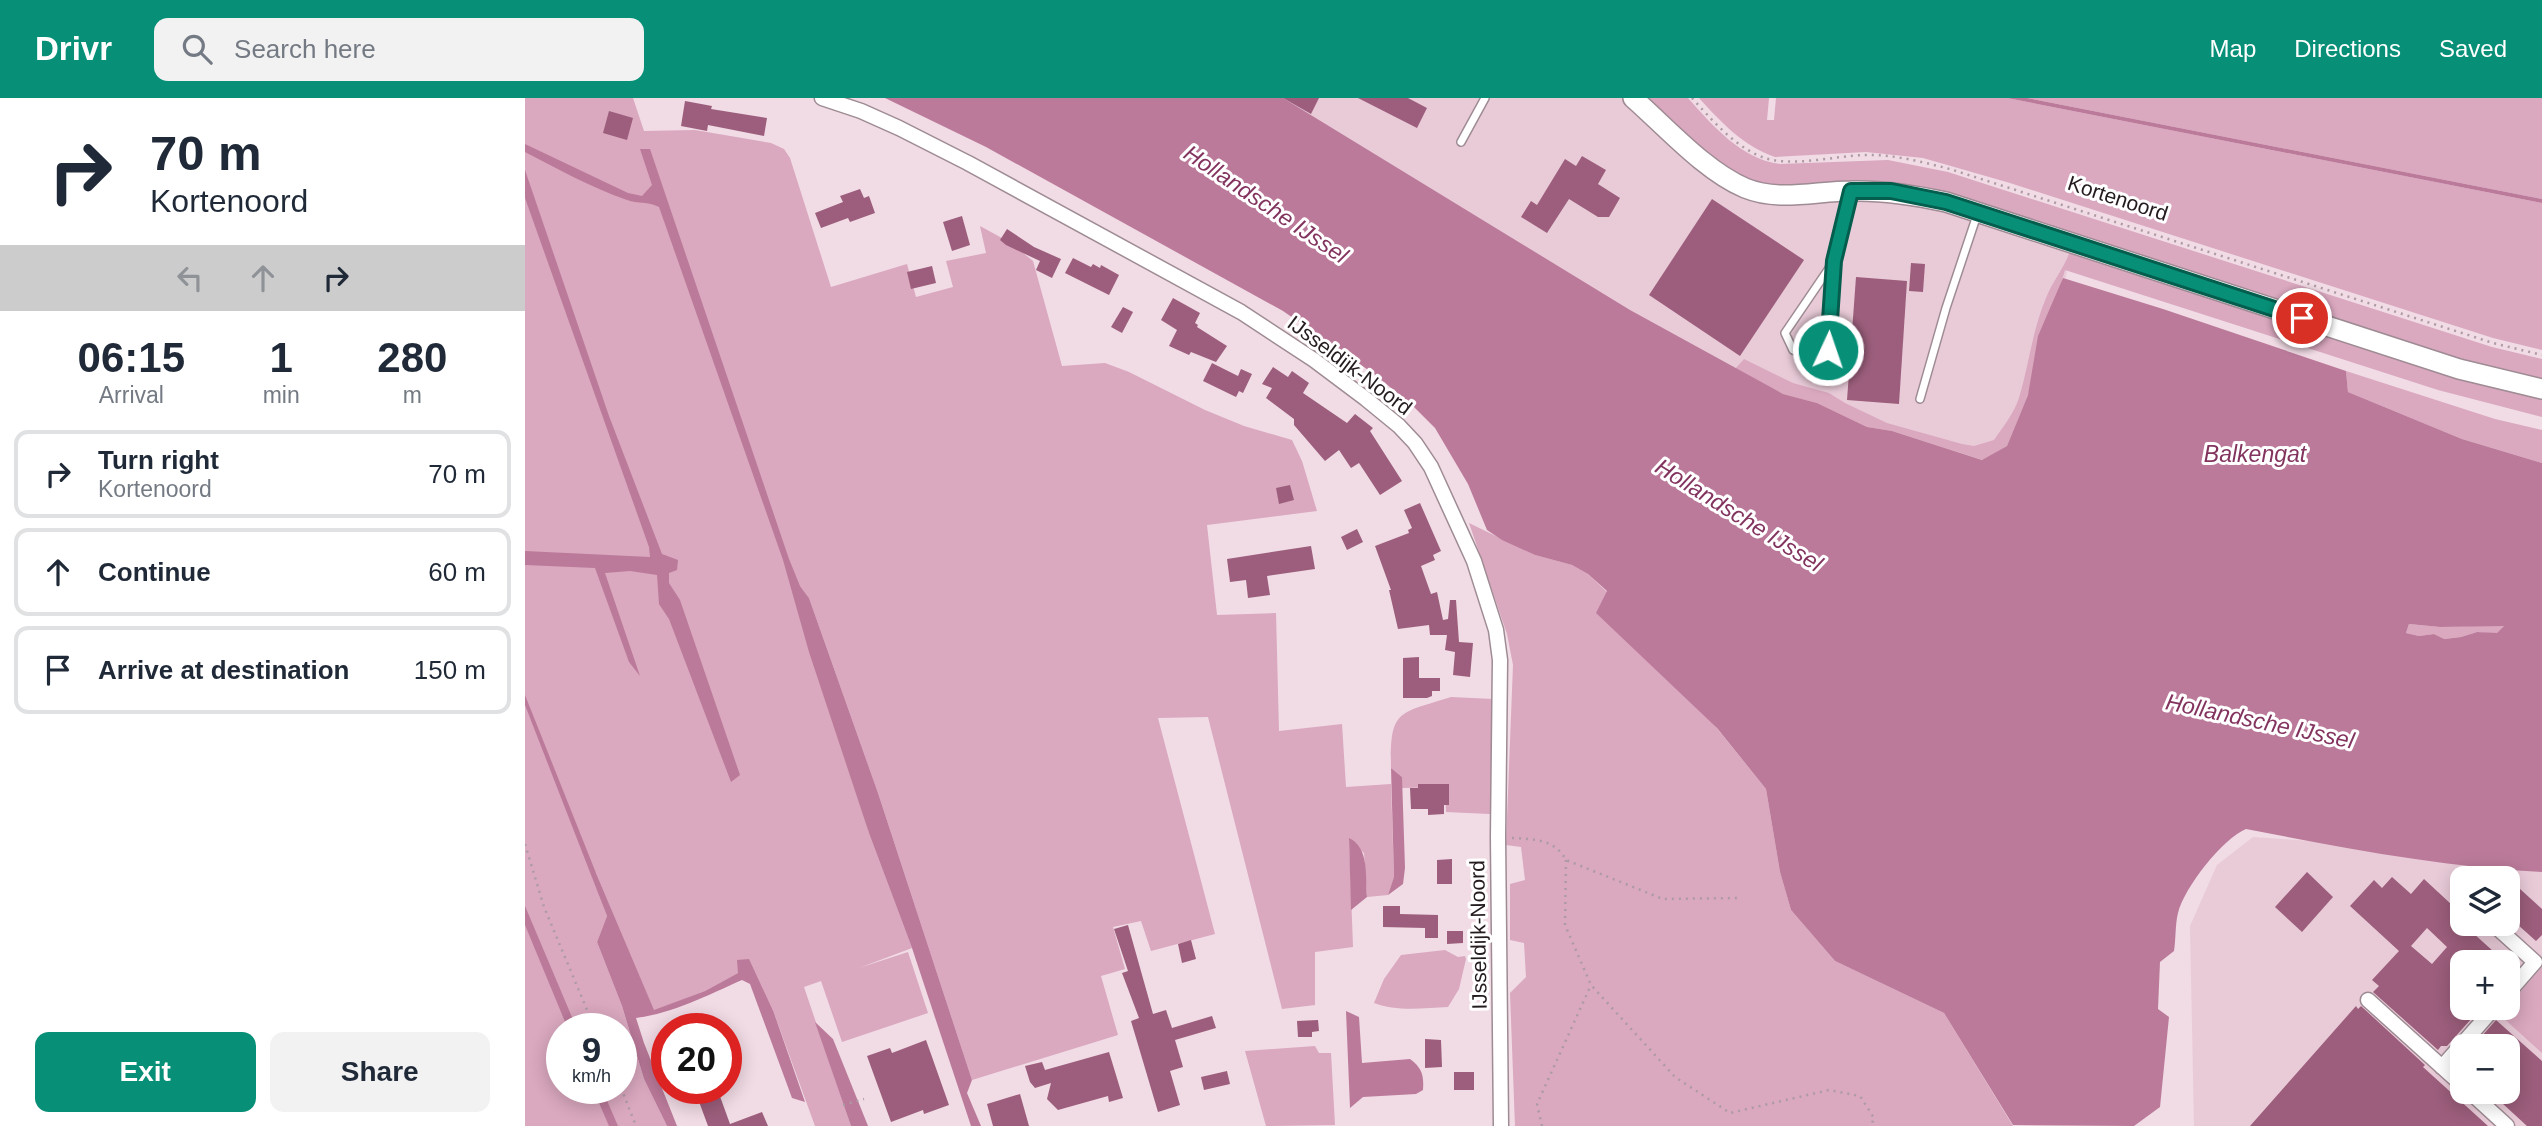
<!DOCTYPE html>
<meta charset="utf-8">
<style>
body{margin:0;font-family:Helvetica,sans-serif;background:#f2f2f3;color:#1f2937;height:100vh;display:flex;flex-direction:column;font-size:26px;white-space:nowrap}
*{box-sizing:border-box;margin:0}
p{font-size:23px;color:#747a83}
.icon{flex:none;width:38px;height:38px;fill:none;stroke:currentColor;stroke-width:2;stroke-linecap:round;stroke-linejoin:round}
.map{position:relative;flex:1;overflow:hidden}
.side{display:flex;flex-direction:column;background:#fff;width:525px}
.side>*{flex:none}
.hud{background:#fff;color:#1f2937;overflow:hidden}
.buttons{position:absolute;left:1925px;top:768px;display:grid;gap:14px}
.buttons a{display:grid;place-items:center;width:70px;height:70px;border-radius:14px;background:#fff;box-shadow:0 4px 18px #0003;font-size:35px}
.speed{position:absolute;left:21px;top:915px;display:flex;gap:14px;font-size:35px;font-weight:700;text-align:center}
.speed>*{display:grid;place-content:center;width:91px;height:91px;border-radius:50%;background:#fff;box-shadow:0 4px 18px #0003;line-height:1}
.speed small{font-size:18px;font-weight:400}
.speed .limit{border:10px solid #d22;background:#fff;color:#111}
.pin{position:absolute;display:grid;place-items:center;width:60px;height:60px;color:#fff;margin:-30px;border:4px solid #fff;border-radius:50%;box-shadow:0 2px 7px #0007}
.me{position:absolute;width:77px;margin:-38px;rotate:3deg;stroke-linejoin:round;filter:drop-shadow(0 0 5px #0008)}
.turn{display:flex;align-items:center;gap:24px;height:147px;padding:0 35px;font-size:32px}
.turn .icon{width:91px;height:91px;stroke-width:2.5}
.turn b{display:block;font-size:49px;line-height:60px}
.lanes{display:flex;align-items:center;height:66px;padding:0 35px;background:#0003;justify-content:center;gap:35px;direction:ltr}
.lanes .off{opacity:.35}
.eta{display:flex;justify-content:space-evenly;align-items:center;height:119px;text-align:center}
.eta b{font-size:42px;font-weight:600;line-height:49px}
.button{display:flex;gap:14px;margin-top:auto;padding:14px 35px}
.button a{flex:1;height:80px;border-radius:14px;background:#078f77;color:#fff;font-size:28px;font-weight:600;line-height:80px;text-align:center}
.button a+a{background:#f2f2f3;color:#1f2937}
ul{padding:0;list-style:none}
li{display:flex;align-items:center;gap:21px;height:88px;margin:0 14px 10px;padding:0 21px;border:4px solid #e0e1e3;border-radius:14px}
li div{flex:1}
li b{display:block;font-size:26px}
li em{font-style:normal}
header{display:flex;align-items:center;gap:42px;box-sizing:border-box;height:98px;padding:0 35px;background:#078f77;color:#fff}
header strong{font-size:33px}
nav{display:flex;gap:38px;margin-inline-start:auto;font-size:24px}
.search{width:490px;height:63px;background:#f2f2f3;display:flex;align-items:center;gap:18px;box-sizing:border-box;padding:0 24px;border-radius:14px;color:#747a83;font-size:26px}
main{display:flex;flex:1;min-height:0}
.map>svg:first-child{display:block}
</style>
<header>
<strong>Drivr</strong>
<div class="search"><svg class="icon" aria-label="search" viewBox="0 0 24 24"><circle cx="10" cy="10" r="6"/><path d="M15 15l6 6"/></svg>Search here</div>
<nav><a>Map</a><a>Directions</a><a>Saved</a></nav>
</header>
<main>
<section class="side">
<div class="hud">
<div class="turn"><svg class="icon" aria-label="right" viewBox="0 0 24 24"><path d="M7 20v-9h11M14 6l5 5-5 5"/></svg><div><b>70 m</b>Kortenoord</div></div>
<div class="lanes"><svg class="icon off" aria-label="left" viewBox="0 0 24 24"><path d="M17 20v-9H6M10 6l-5 5 5 5"/></svg><svg class="icon off" aria-label="ahead" viewBox="0 0 24 24"><path d="M12 20V5M6 11l6-6 6 6"/></svg><svg class="icon" aria-label="right" viewBox="0 0 24 24"><path d="M7 20v-9h11M14 6l5 5-5 5"/></svg></div>
</div>
<div class="eta">
<div><b>06:15</b><p>Arrival</p></div>
<div><b>1</b><p>min</p></div>
<div><b>280</b><p>m</p></div>
</div>
<ul>
<li><svg class="icon" aria-label="right" viewBox="0 0 24 24"><path d="M7 20v-9h11M14 6l5 5-5 5"/></svg><div><b>Turn right</b><p>Kortenoord</p></div><em>70 m</em></li>
<li><svg class="icon" aria-label="ahead" viewBox="0 0 24 24"><path d="M12 20V5M6 11l6-6 6 6"/></svg><div><b>Continue</b></div><em>60 m</em></li>
<li><svg class="icon" aria-label="arrive" viewBox="0 0 24 24"><path d="M6 21V4h12l-3 4 3 4H6"/></svg><div><b>Arrive at destination</b></div><em>150 m</em></li>
</ul>
<div class="button"><a>Exit</a><a>Share</a></div>
</section>
<div class="map">
<svg width="2017" height="1028" viewBox="0 0 2017 1028">
<rect width="100%" height="100%" fill="#f1dbe5"/>
<g fill="#e9cbd8" fill-rule="evenodd">
<polygon points="738,0 1129,0 1213,74 1550,132 1526,255 1495,388 1286,322"/>
<path d="M1728 739 2017 759V1028H1669L1665 828 1692 767ZM1937 780H1983V826H1937ZM1937 864H1983V910H1937ZM1937 948H1983V994H1937Z"/>
</g>
<g fill="#daa8bf" fill-rule="evenodd">
<path d="M0 0H108L119 33 170 32 246 45 259 51 265 60 306 189 382 166 391 199 428 189 421 163 461 155 455 128 486 145 508 163 537 268 580 265 604 274 680 312 719 328 767 342 777 363 792 413 682 427 692 517 751 515 754 633 817 626 821 689 866 686 869 780 863 797 842 799 839 755 824 741 828 849 790 854V907L757 911 683 619 633 620 690 836 626 853 616 823 588 829 600 871 576 878 593 937 447 982 353 695 284 500 275 488 345 738 387 850 334 870 383 854 403 915 317 944 296 883 279 889 326 1028H290L249 915 213 862V875L180 893 129 913 71 775 63 767 82 818 72 844 97 908 119 981 142 1028H0ZM37 931H96V990H37Z"/>
<path d="M1119 0H1163C1188 28 1216 61 1255 66L1363 62 1423 74 1967 249 2017 261V284L1934 263 1424 97 1246 88C1194 74 1159 35 1119 0Z"/>
<path d="M1174 0H1244L1242 22H1249L1251 0H1482L2017 105V252L1968 240 1485 85 1398 60 1341 54 1250 59C1218 48 1196 24 1174 0Z"/>
<polygon points="1502,0 2017,0 2017,101"/>
<path d="M1545 153 2017 299V319L1913 292 1540 172 1503 297 1482 348 1458 362 1367 333 1342 329 1292 305 1258 296 1210 271 1219 261 1268 285 1304 295 1320 305 1362 325 1437 346 1449 348 1469 342C1478 329 1489 315 1494 300 1504 267 1507 233 1521 200 1528 182 1539 171 1545 153Z"/>
<polygon points="1821,273 1970,321 2017,332 2017,365 1937,341 1823,294"/>
<polygon points="944,425 1010,457 1047,467 1063,476 1082,494 1241,691 1255,774 1266,812 1310,863 1419,915 1488,1028 990,1028 985,895 1001,879 999,845 985,842 985,786 1000,782 996,749 981,747 988,567 982,536"/>
<polygon points="1884,526 1915,529 1980,527 1972,536 1952,534 1936,539 1918,541 1909,536 1894,538 1881,535"/>
<path d="M926 599 968 601 965 716 921 714 920 689 877 690V679L866 670C865 611 873 616 926 599Z"/>
<path d="M920 852 933 859 940 858 941 861 934 891 923 909C899 910 872 914 849 905L859 881 876 857Z"/>
<polygon points="2017,869 2017,955 1975,917"/>
<polygon points="790,948 794,955 806,955 810,1027 741,1028 720,953"/>
</g>
<g fill="#bb7a9a" fill-rule="evenodd">
<path d="M360 0H758L1105 212 1258 296 1292 305 1342 329 1367 333 1457 362 1482 348 1503 297 1513 238 1538 180 1638 211 1821 273 1823 294 1937 341 2017 365V774C1917 769 1819 750 1721 731 1698 740 1659 790 1653 815 1650 827 1651 841 1649 853L1635 864 1633 911 1644 919 1635 1009 1609 1028 1488 1027 1419 915 1310 863 1266 812 1255 774 1241 691 1192 630 1071 515 1082 493 1063 476 1047 467 1010 457 977 442 962 432 943 386 910 330 887 307 849 276 758 213 461 49ZM1884 526 1915 529 1979 528 1972 535 1952 534 1936 539 1919 541 1909 536 1894 538 1881 535Z"/>
<polygon points="1482,0 1502,0 2017,101 2017,105"/>
<path d="M0 46 103 95 117 98 127 87 115 51H125L264 461 275 488 284 500 353 695 447 982 442 995 456 1028H446L387 850 345 738 284 554 258 462 134 109C123 103 113 106 102 102 67 90 33 71 0 54Z"/>
<polygon points="0,72 84,318 137,456 153,462 152,472 144,475 144,485 155,502 215,677 206,684 144,521 134,506 132,477 105,473 80,475 115,578 104,564 70,470 0,467 0,453 125,459 124,449 0,100"/>
<path d="M0 597 71 775 129 912 180 893 213 875 212 862 224 861 249 915 280 1004 267 1000 225 886 217 882C183 897 149 915 111 920L119 945 152 1028H142L119 981 97 908 72 844 82 818 0 607Z"/>
<polygon points="866,670 877,679 880,770 878,786 863,797 869,779"/>
<path d="M824 740C845 750 840 779 842 799L826 812Z"/>
<polygon points="0,808 52,931 43,931 0,827"/>
<path d="M821 913 834 919 837 965 885 961C897 970 899 977 898 992L891 996 838 999 825 1010Z"/>
<polygon points="290,924 308,941 343,1028 326,1028"/>
<polygon points="68,991 77,991 93,1028 84,1028"/>
</g>
<g fill="#9c5e7c" fill-rule="evenodd">
<polygon points="758,0 794,0 786,16"/>
<polygon points="833,0 883,0 902,10 892,30"/>
<polygon points="160,3 187,8 186,11 242,20 239,38 183,27 182,33 156,28"/>
<polygon points="84,13 108,20 102,42 78,35"/>
<polygon points="1057,58 1081,72 1073,86 1095,100 1084,119 1073,119 1044,101 1022,135 996,119 1006,103 1012,107 1040,61 1051,68"/>
<polygon points="335,91 339,100 344,98 350,115 325,124 323,120 296,130 290,115 318,104 315,98"/>
<polygon points="1187,101 1279,162 1215,258 1124,197"/>
<polygon points="437,118 445,147 427,153 418,124"/>
<polygon points="482,131 509,149 536,161 527,180 511,172 515,163 481,147 475,142"/>
<polygon points="548,160 566,169 568,166 575,170 576,167 594,177 584,197 540,175"/>
<polygon points="1386,165 1400,166 1398,194 1384,193"/>
<polygon points="407,168 411,185 386,191 382,174"/>
<polygon points="1331,179 1382,183 1374,306 1322,302"/>
<polygon points="648,200 675,215 670,225 673,227 672,229 702,248 691,264 666,254 664,257 644,248 652,232 636,222"/>
<polygon points="598,209 608,214 597,235 586,229"/>
<polygon points="687,265 713,278 716,271 727,276 718,295 714,293 711,299 678,283"/>
<polygon points="748,269 763,279 767,273 784,285 778,295 822,325 830,316 848,330 845,333 877,383 855,397 834,365 826,370 814,352 800,363 769,327 769,321 741,300 747,290 737,286"/>
<polygon points="765,387 769,402 754,406 751,390"/>
<polygon points="895,405 916,453 908,457 910,462 896,468 906,496 912,494 918,522 923,521 925,502 931,502 934,544 948,545 945,579 928,577 930,554 920,552 922,537 905,537 904,527 873,531 864,492 866,492 850,448 884,435 883,432 887,430 879,412"/>
<polygon points="832,431 838,444 822,452 816,439"/>
<polygon points="786,448 790,471 742,478 745,497 723,500 721,482 705,484 702,461"/>
<polygon points="894,559 894,580 915,580 915,593 907,593 907,598 902,600 878,600 878,560"/>
<polygon points="893,686 924,686 924,707 919,707 919,716 903,717 903,711 886,711 885,690 893,690"/>
<polygon points="927,761 927,786 912,786 912,762"/>
<polygon points="1782,774 1808,799 1777,834 1750,809"/>
<path d="M1867 779 1886 796 1899 781 1927 807 1937 796V826H1954L1947 834 1980 864H1937V912L1947 920 1922 948H1916L1913 952 1848 894 1854 888 1847 882 1874 853 1825 808 1849 782 1857 790ZM1902 830 1922 849 1907 866 1886 848Z"/>
<polygon points="1983,780 2017,811 2017,837 2011,843 1983,818"/>
<polygon points="858,808 875,808 875,816 913,817 913,840 900,840 900,830 858,829"/>
<polygon points="603,827 628,916 641,912 647,930 687,918 691,930 650,942 658,969 645,973 655,1007 633,1014 606,923 614,920 597,875 603,873 589,831"/>
<polygon points="922,833 938,833 938,845 922,846"/>
<polygon points="666,842 671,861 657,865 653,846"/>
<polygon points="1831,908 1833,911 1836,908 1900,967 1898,969 1963,1028 1725,1028"/>
<polygon points="793,922 794,933 787,934 787,939 773,939 772,923"/>
<polygon points="1971,922 2017,963 2017,1028 2002,1028 1965,994 1983,994 1983,948 1948,948"/>
<polygon points="900,941 916,942 917,969 900,970"/>
<polygon points="401,942 424,1007 399,1016 398,1012 366,1024 342,958 365,950 367,955"/>
<polygon points="584,954 598,1000 584,1004 583,998 533,1012 522,1001 526,985 510,990 505,984 500,968 517,964 520,972"/>
<polygon points="702,973 705,986 679,992 676,979"/>
<rect x="929" y="974" width="20" height="18"/>
<polygon points="169,990 192,990 205,1026 237,1014 243,1028 183,1028"/>
<polygon points="495,996 504,1028 468,1028 462,1006"/>
</g>
<g fill="none" stroke-linecap="round" stroke-linejoin="round">
<defs>
<g id="lane">
<polyline points="936,44 960,0"/>
<polyline points="1309,163 1260,235 1268,252 1287,262 1303,252 1309,163 1326,93"/>
<polyline points="1395,301 1421,210 1453,114"/>
</g>
<g id="street">
<polyline points="297,0 336,13 374,30 443,65 716,214 789,262 841,301 874,328 890,345 906,369 949,463 971,532 975,562 973,739 976,1028"/>
<polyline points="1968,826 2010,864 1983,895"/>
<polyline points="1843,902 1937,987"/>
<polyline points="1917,969 1969,910"/>
<polyline points="1945,994 1982,1028"/>
</g>
<path id="secondary" d="M1108 0C1141 29 1180 73 1220 90 1254 104 1291 93 1326 93 1359 92 1389 97 1421 104L1934 271 2017 291"/>
</defs>
<use href="#lane" stroke="#9e8b93" stroke-width="10"/>
<use href="#street" stroke="#9e8b93" stroke-width="17"/>
<use href="#secondary" stroke="#9e8b93" stroke-width="22"/>
<g stroke="#ad9ba3" stroke-width="2.5" stroke-dasharray="2 5" stroke-linecap="butt">
<path d="M1167 0C1187 22 1209 48 1237 59 1265 70 1309 58 1339 57 1368 56 1397 64 1425 71L1968 245 2017 257"/>
<path d="M987 740C1008 741 1030 741 1041 762L1138 801 1214 800"/>
<polyline points="0,746 19,809 70,931"/>
<polyline points="1041,762 1040,827 1066,887 1150,979 1205,1015 1304,992 1335,998 1349,1020 1346,1028"/>
<polyline points="96,990 111,1028"/>
<polyline points="318,1007 339,1001"/>
<polyline points="1017,1028 1012,1006 1066,887"/>
</g>
<use href="#lane" stroke="#fff" stroke-width="7"/>
<use href="#street" stroke="#fff" stroke-width="14"/>
<use href="#secondary" stroke="#fff" stroke-width="19"/>
</g>
<g fill="none" stroke-linecap="round" stroke-linejoin="round">
<defs>
<polyline id="route" points="1303,252 1309,163 1326,93 1366,93 1421,104 1777,220"/>
</defs>
<use href="#route" stroke="#055d4d" stroke-width="18"/>
<use href="#route" stroke="#078f77" stroke-width="12"/>
</g>
<g text-anchor="middle" dominant-baseline="central" stroke-width="6" stroke-linejoin="round" paint-order="stroke">
<g font-size="21" fill="#231b1f" stroke="#fff">
<text transform="translate(1593 100) rotate(18)">Kortenoord</text>
<text transform="translate(825 267) rotate(37)">IJsseldijk-Noord</text>
<text transform="translate(953 837) rotate(-91)">IJsseldijk-Noord</text>
</g>
<g font-size="23" font-style="italic" fill="#82335e" stroke="#fff">
<text transform="translate(741 106) rotate(34)">Hollandsche IJssel</text>
<text x="1730" y="356">Balkengat</text>
<text transform="translate(1214 417) rotate(32)">Hollandsche IJssel</text>
<text transform="translate(1735 623) rotate(12)">Hollandsche IJssel</text>
</g>
</g>
</svg>
<div class="buttons">
<a><svg class="icon" aria-label="layers" viewBox="0 0 24 24"><path d="M12 4l9 5-9 5-9-5zM3 14l9 5 9-5"/></svg></a>
<a>+</a>
<a>−</a>
</div>
<div class="speed"><div>9<small>km/h</small></div><div class="limit">20</div></div>
<div class="pin" style="left:1777px;top:220px;background:#d93025"><svg class="icon" aria-label="arrive" viewBox="0 0 24 24"><path d="M6 21V4h12l-3 4 3 4H6"/></svg></div>
<svg class="me" style="left:1303px;top:252px" viewBox="-20 -20 40 40"><circle r="17" fill="#078f77" stroke="#fff" stroke-width="3"/><path d="M0-11L8 9 0 5-8 9z" fill="#fff"/></svg>
</div>
</main>
